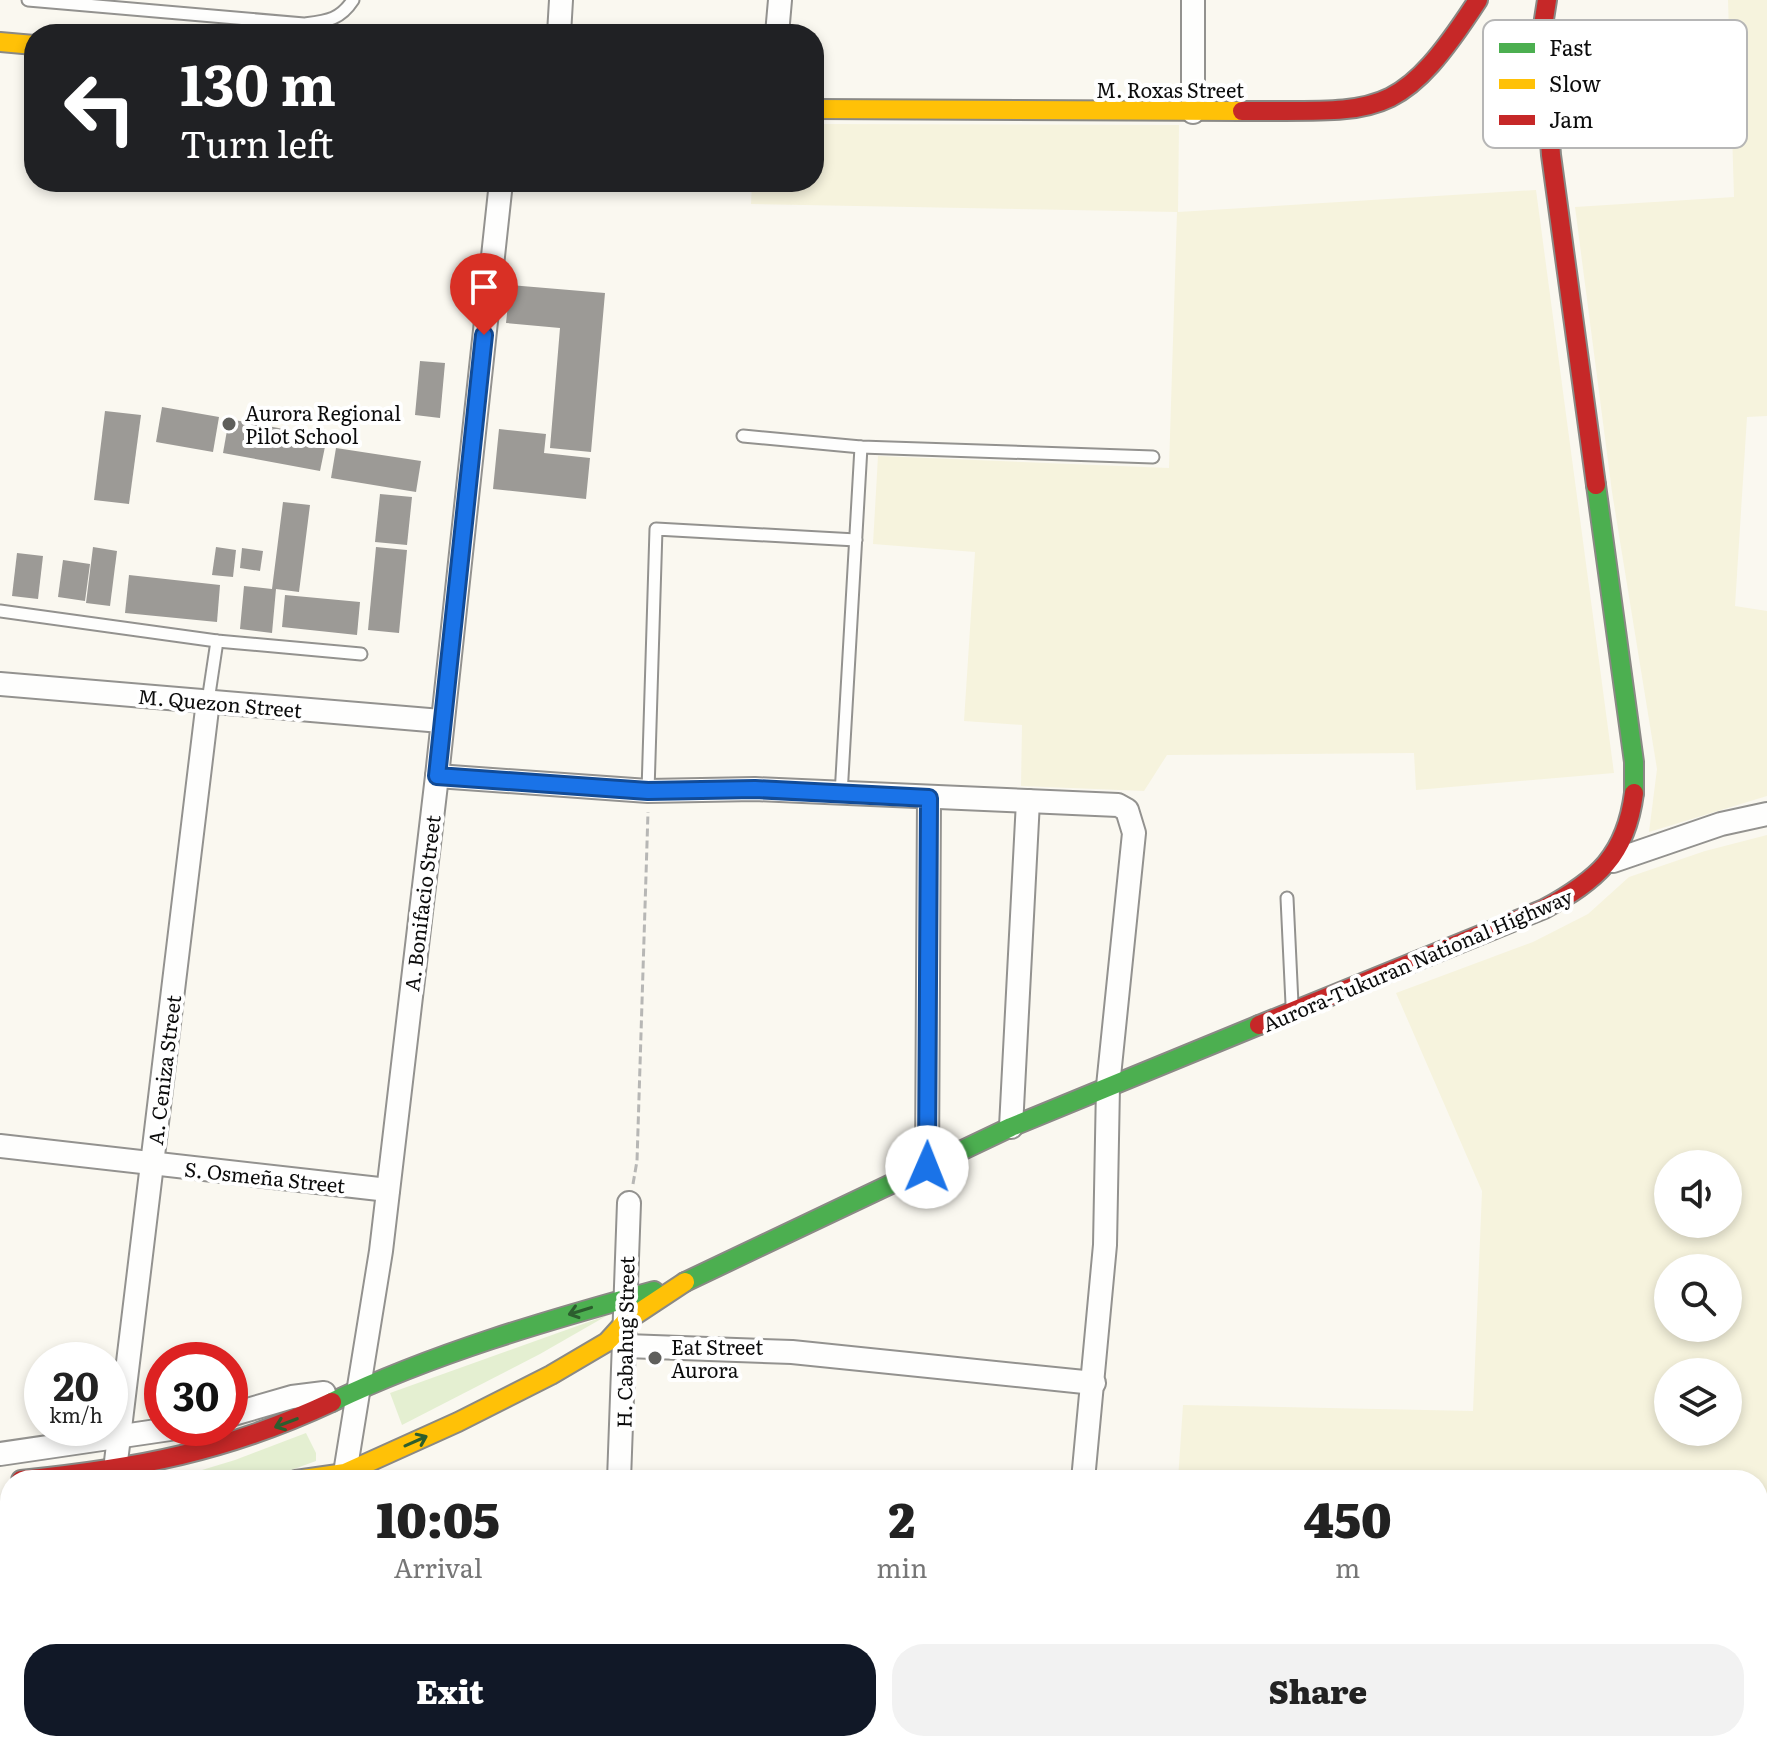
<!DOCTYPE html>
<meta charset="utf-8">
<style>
body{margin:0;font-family:Literata,serif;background:#f2f2f2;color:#222;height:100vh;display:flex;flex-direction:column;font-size:30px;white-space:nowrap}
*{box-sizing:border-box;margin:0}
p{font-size:26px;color:#767676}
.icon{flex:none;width:44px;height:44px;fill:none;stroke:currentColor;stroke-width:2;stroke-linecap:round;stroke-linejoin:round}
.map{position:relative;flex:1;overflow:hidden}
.drawer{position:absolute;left:0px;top:1470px;width:1768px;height:282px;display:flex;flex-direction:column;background:#fff;border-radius:32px 32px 0 0;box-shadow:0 4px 12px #0003}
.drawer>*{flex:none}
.top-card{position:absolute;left:24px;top:24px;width:800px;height:168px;border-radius:32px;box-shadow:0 4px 12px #0003;background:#202124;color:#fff;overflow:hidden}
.controls{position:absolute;left:1654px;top:1150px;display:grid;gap:16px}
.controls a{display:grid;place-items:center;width:88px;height:88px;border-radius:50%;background:#fff;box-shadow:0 4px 12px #0003;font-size:40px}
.speed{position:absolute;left:24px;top:1342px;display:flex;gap:16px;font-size:40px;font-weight:700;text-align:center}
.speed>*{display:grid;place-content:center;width:104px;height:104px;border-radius:50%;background:#fff;box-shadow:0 4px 12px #0003;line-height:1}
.speed small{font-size:20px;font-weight:400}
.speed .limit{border:12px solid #d22;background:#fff;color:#111}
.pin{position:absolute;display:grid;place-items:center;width:68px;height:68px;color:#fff;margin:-82px -34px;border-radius:50% 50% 50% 0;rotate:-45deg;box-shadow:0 0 8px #0007}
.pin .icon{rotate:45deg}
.me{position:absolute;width:88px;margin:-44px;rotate:1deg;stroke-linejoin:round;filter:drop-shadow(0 0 6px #0008)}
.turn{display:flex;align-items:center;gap:28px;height:168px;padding:0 24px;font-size:36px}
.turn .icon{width:104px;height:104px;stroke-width:2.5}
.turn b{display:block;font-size:56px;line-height:68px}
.eta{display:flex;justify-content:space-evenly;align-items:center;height:136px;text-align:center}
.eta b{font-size:48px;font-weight:800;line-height:56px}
.button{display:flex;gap:16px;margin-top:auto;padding:16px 24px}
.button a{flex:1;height:92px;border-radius:32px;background:#111827;color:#fff;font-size:32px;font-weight:800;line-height:92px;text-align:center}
.button a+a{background:#f2f2f2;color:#222}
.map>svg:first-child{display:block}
</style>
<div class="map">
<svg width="1767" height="1751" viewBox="0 0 1767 1751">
<rect width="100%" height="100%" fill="#faf8f0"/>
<g fill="#f6f3dd" fill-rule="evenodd">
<polygon points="1728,0 1767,0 1767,416 1747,417 1735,606 1767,611 1767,796 1649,832 1657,769 1612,492 1575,207 1734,197"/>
<polygon points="814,124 1179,125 1178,212 1536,190 1614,773 1416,790 1414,753 1167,755 1144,791 1021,786 1022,725 964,721 975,552 873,544 878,456 1169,468 1177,212 751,204 752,182 814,182"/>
<path d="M1767 835V1751H1063L1065 1742H1758V1480H1178L1183 1405 1473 1411 1482 1191 1396 993 1533 942 1588 914 1629 877 1705 851ZM1668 1164H1728V1224H1668ZM1668 1268H1728V1328H1668ZM1668 1372H1728V1432H1668Z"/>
</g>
<g fill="#e4efd1">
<polygon points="608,1315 540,1354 402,1425 390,1393"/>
<polygon points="306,1433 316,1453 316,1461 264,1480 169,1480 235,1460"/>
</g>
<g fill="#9c9a96">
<polygon points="510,285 605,293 591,452 550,448 560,328 506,323"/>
<polygon points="420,361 445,363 440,418 415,415"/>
<polygon points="162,407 219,417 213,452 156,442"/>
<polygon points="105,411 141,415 129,504 94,500"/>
<polygon points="229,419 327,437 320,471 223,453"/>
<polygon points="499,429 546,434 544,453 590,458 586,499 493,489"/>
<polygon points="336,448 421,461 416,492 331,478"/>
<polygon points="380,494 412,497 407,545 375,542"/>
<polygon points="283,502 310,505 299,592 276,589 272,633 240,629 244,586 272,589"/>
<polygon points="93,547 117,551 110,606 86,603"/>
<polygon points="216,547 236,550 233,577 212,575"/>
<polygon points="376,547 407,550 399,633 368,630"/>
<polygon points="242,548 263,551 260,571 240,568"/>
<polygon points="17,553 43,556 38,599 12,596"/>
<polygon points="63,560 90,564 85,601 58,597"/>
<polygon points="129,575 220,585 217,622 125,613"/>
<polygon points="285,595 360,602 357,635 282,627"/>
<polygon points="10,1502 10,1533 0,1535 0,1503"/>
<polygon points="6,1591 9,1631 0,1632 0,1592"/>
<polygon points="17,1742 74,1742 73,1751 16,1751"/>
<polygon points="117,1742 311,1742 310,1751 116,1751"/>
<polygon points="338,1742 380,1742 379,1751 337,1751"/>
</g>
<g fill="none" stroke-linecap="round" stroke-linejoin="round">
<defs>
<g id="lane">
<path d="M28 0 304 24C327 21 340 20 353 0"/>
<polyline points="743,436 861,447 1153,457"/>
<polyline points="0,611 217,641 361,654"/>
<polyline points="208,701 217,641"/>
<polyline points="648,791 656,529 856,540"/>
<polyline points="841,795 861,447"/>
<polyline points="1287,898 1292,1004"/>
</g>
<g id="street">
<polyline points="559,34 561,0"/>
<polyline points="777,34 780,0"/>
<polyline points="1193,112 1193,0"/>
<polyline points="0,684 441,721"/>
<polyline points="437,776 648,791 755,789 1118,805 1127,810 1134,833 1108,1086 1105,1245 1083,1480"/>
<polyline points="1613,861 1721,824 1767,814"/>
<polyline points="1011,1127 1028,801"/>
<polyline points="0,1146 388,1190"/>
<polyline points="927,1167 929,798"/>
<polyline points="626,1346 792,1352 1094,1383"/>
<polyline points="230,1415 292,1397 324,1393"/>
<polyline points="0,1454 177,1428"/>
<polyline points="340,1477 345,1473 381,1251 437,776 501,182"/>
<polyline points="114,1478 208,701"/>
<polyline points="619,1480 629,1203"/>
<polyline points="0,1579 10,1578"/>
<polyline points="91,1751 92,1742"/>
<polyline points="601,1751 602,1742"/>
<polyline points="1056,1751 1057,1742"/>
</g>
<g id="fast">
<polyline points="1596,485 1634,762 1634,793"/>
<polyline points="685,1282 1011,1127 1259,1025"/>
<path d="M332 1402C435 1353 545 1321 654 1291"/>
<polyline points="0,1551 10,1550"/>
<polyline points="328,1742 328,1751"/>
</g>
<g id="slow">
<polyline points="0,42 34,45"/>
<polyline points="814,109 1242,111"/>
<polyline points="296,1480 345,1473 458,1422 551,1375 607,1342 626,1321 685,1282"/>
</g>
<g id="jam">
<polyline points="1547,0 1542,32 1551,155 1596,485"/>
<path d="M1242 111C1379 110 1398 123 1478 0"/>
<path d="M1259 1025 1544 909C1597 880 1626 856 1634 793"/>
<path d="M21 1480C138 1468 225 1452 332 1402"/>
</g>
</defs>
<use href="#lane" stroke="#93928f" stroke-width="15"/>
<use href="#street" stroke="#93928f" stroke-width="26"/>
<use href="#fast" stroke="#8a8985" stroke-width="22"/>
<use href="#slow" stroke="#8a8985" stroke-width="22"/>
<use href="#jam" stroke="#8a8985" stroke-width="22"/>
<polyline stroke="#b7b7b5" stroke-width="3" stroke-dasharray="8 4" stroke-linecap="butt" points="633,1184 637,1161 648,812"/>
<use href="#lane" stroke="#fefefd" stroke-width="11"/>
<use href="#street" stroke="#fefefd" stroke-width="22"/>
<use href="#fast" stroke="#4caf50" stroke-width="18"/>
<use href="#slow" stroke="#ffc107" stroke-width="18"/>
<use href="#jam" stroke="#c62828" stroke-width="18"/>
</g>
<defs><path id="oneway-shaft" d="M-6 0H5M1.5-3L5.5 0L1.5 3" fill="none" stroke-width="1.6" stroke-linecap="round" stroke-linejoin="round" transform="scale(2)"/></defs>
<g stroke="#2c5e2e">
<use href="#oneway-shaft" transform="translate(580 1311) rotate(163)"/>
<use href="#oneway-shaft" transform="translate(286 1423) rotate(159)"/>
<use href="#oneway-shaft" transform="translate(416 1441) rotate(-24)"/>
</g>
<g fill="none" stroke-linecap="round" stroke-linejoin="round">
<defs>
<polyline id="route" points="484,335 437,776 648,791 755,789 929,798 927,1167"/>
</defs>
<use href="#route" stroke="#114b97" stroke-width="20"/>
<use href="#route" stroke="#1a73e8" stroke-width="14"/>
</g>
<g fill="#5f5f5c" stroke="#fff" stroke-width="3">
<circle cx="229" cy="424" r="8"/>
<circle cx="655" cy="1358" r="8"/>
</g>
<g text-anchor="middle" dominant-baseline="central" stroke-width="8" stroke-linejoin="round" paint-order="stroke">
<g font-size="20" fill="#0c0c0c" stroke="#fff">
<text x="1170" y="89">M. Roxas Street</text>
<text transform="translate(220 702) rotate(5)">M. Quezon Street</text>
<text transform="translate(421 903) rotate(-83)">A. Bonifacio Street</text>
<text transform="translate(1417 959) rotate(-23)">Aurora-Tukuran National Highway</text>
<text transform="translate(163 1070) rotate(-83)">A. Ceniza Street</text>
<text transform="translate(265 1176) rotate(6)">S. Osmeña Street</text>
<text transform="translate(624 1342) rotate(-89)">H. Cabahug Street</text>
</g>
<g font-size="20" fill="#0c0c0c" stroke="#fff" text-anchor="start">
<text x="245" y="412">Aurora Regional<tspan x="245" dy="23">Pilot School</tspan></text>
<text x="671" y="1346">Eat Street<tspan x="671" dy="23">Aurora</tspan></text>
</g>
</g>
<rect x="1483" y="20" width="264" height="128" rx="12" fill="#fff" stroke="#b6b6b6" stroke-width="2"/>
<rect x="1499" y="43" width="36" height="10" fill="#4caf50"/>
<rect x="1499" y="79" width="36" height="10" fill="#ffc107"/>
<rect x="1499" y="115" width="36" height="10" fill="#c62828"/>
<g font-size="22" fill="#0c0c0c">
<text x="1549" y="56">Fast</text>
<text x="1549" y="92">Slow</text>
<text x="1549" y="128">Jam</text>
</g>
</svg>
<div class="controls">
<a><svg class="icon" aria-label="sound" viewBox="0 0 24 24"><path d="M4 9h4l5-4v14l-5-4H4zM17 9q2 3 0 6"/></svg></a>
<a><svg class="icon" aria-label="search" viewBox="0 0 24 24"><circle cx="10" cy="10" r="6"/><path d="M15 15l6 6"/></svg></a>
<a><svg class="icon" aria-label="layers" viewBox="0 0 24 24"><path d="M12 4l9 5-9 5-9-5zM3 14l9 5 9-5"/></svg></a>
</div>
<div class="speed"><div>20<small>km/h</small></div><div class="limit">30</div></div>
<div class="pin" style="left:484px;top:335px;background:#d93025"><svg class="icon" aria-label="arrive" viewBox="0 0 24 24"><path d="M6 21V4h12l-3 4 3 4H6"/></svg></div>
<svg class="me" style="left:927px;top:1167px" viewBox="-20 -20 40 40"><circle r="19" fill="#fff"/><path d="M0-13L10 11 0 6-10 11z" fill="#1a73e8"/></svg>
<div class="top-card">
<div class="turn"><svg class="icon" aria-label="left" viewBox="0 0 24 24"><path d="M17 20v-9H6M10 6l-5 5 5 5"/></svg><div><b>130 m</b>Turn left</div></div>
</div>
<section class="drawer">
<div class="eta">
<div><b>10:05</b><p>Arrival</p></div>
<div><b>2</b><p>min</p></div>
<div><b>450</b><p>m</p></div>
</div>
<div class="button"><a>Exit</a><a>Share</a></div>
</section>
</div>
